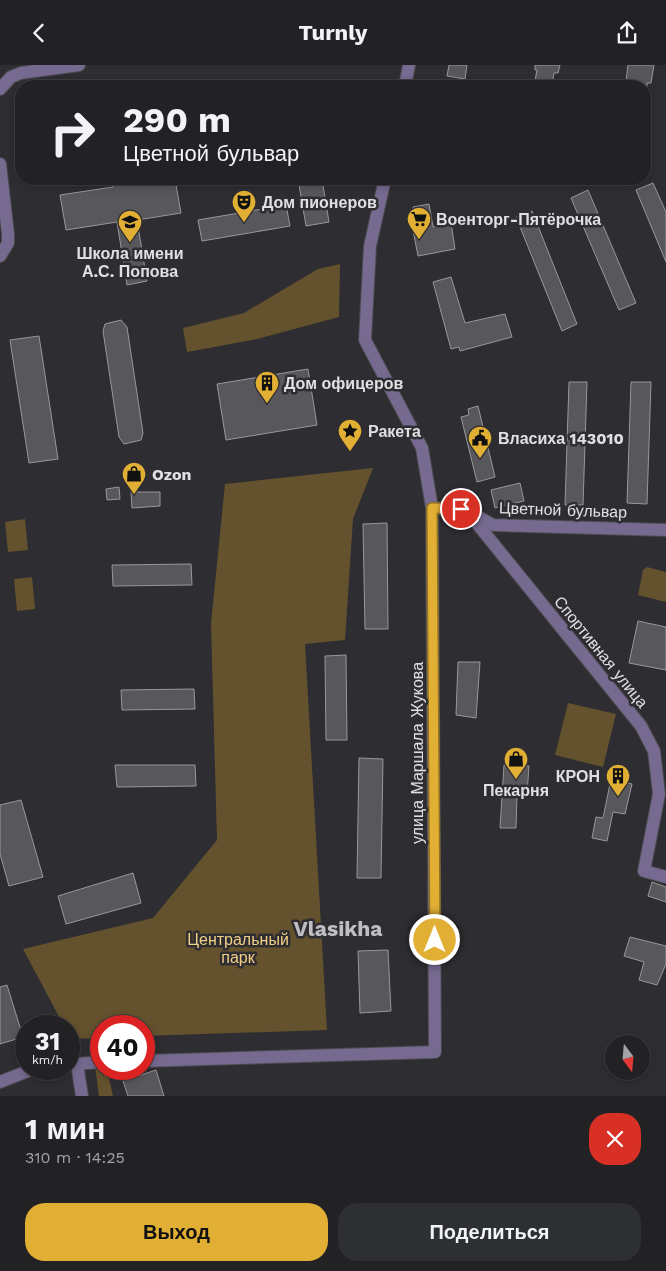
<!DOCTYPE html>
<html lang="ru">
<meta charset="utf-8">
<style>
body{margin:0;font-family:"Work Sans",sans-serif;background:#2e2f32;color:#f1f3f6;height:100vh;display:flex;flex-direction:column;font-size:19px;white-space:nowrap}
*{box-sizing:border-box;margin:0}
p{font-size:16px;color:#a2a4a7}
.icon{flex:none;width:28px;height:28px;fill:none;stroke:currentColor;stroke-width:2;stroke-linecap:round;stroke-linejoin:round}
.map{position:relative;height:1031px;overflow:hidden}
.details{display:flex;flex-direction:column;background:#222225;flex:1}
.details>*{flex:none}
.top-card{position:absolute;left:15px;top:15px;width:636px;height:105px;border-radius:20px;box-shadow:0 2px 8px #0003,0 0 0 1px #3f3f42;background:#222225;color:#f1f3f6;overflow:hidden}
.needle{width:32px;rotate:164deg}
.fabs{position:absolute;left:605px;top:970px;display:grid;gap:10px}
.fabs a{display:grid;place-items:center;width:45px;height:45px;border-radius:50%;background:#222225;box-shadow:0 2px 8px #0003,0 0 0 1px #3f3f42;font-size:25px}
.speed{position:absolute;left:15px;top:950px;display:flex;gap:10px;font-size:25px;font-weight:700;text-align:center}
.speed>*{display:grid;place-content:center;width:65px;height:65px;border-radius:50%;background:#222225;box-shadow:0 2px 8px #0003,0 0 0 1px #3f3f42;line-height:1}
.speed small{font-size:12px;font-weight:400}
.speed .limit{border:8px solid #d22;background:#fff;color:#111}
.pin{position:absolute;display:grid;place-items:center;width:42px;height:42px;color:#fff;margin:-21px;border:2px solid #fff;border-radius:50%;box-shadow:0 1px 5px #0007}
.me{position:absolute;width:55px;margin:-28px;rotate:0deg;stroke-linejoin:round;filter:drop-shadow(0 0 4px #0008)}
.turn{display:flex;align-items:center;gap:18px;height:105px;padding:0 25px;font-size:22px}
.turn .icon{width:65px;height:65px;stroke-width:2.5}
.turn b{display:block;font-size:35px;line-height:42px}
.round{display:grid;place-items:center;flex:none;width:52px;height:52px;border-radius:20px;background:#2e2f32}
.overview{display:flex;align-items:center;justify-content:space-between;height:85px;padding:0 25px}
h1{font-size:30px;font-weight:700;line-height:38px}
.button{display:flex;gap:10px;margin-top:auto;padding:10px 25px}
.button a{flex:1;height:58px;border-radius:20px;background:#e1af34;color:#111;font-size:20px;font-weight:700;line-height:58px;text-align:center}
.button a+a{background:#2e2f32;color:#f1f3f6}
header{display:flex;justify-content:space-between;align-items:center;height:65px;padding:0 25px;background:#222225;font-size:22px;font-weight:700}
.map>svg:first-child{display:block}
</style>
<header><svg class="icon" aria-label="back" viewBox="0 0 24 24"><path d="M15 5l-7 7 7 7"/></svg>Turnly<svg class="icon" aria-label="share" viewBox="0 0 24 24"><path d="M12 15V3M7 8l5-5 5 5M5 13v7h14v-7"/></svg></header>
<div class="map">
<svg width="666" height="1031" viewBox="0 0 666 1031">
<rect width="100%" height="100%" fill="#2e2d31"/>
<g fill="#63522d">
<polygon points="340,199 339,252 257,274 187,287 183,263 244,248 318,204"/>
<polygon points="373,403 353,454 345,575 305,579 327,965 144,971 144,961 101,961 101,973 71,974 69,969 69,961 64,961 23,884 153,853 217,775 211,559 225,419"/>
<polygon points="25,454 28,485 8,487 5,457"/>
<polygon points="647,502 666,507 666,537 638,530 643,505"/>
<polygon points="32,512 35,544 17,546 14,514"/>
<polygon points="568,638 616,649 603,702 555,690"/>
<polygon points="95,1001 101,1002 101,1004 107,1004 113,1031 99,1031"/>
</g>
<g fill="#58575c" stroke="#99979c">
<polygon points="449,0 467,0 465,14 447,11"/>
<polygon points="535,0 560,0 558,8 554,8 552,21 534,21 537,5 535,5"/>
<polygon points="628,0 654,0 651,18 647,18 647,21 629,21 630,16 626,16"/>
<polygon points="112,114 175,114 181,148 137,155 147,216 127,220 117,157 66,165 60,130 113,122"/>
<polygon points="298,114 322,114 329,157 306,161"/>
<polygon points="653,118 666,147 666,197 636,125"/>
<polygon points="588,125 636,238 619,245 571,133"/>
<polygon points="429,139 433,162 451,158 455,184 418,191 413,165 417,165 413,142"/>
<polygon points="286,140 290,161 202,176 198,155"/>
<polygon points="532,146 577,259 562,266 516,152"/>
<polygon points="451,212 465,258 505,249 512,272 460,286 459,282 451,284 433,217"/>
<polygon points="121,255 127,262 143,368 141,375 124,379 119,372 103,266 105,259"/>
<polygon points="39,271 58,394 29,398 10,275"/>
<polygon points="308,304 317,360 226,375 217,319"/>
<polygon points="569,317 587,317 583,440 565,440"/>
<polygon points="631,317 651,317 647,439 627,438"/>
<polygon points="478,341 495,412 477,417 461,352 469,350 468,344"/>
<polygon points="520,418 524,436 495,443 491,425"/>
<polygon points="119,422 120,434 107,435 106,424"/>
<polygon points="131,427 160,427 160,441 132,443"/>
<polygon points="387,458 388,564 365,564 363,459"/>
<polygon points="191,499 192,520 113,521 112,500"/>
<polygon points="638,556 666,562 666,605 629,598"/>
<polygon points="346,590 347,675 326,675 325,591"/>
<polygon points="458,597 480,597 476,653 456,650"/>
<polygon points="194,624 195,644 122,645 121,625"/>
<polygon points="359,693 383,694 381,813 357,813"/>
<polygon points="115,700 195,700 196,721 117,722"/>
<polygon points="504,700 529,701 527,729 517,729 516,763 500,763"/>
<polygon points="611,714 632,719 625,749 613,747 607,776 592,773 596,752 603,753"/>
<polygon points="21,735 43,812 9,821 0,789 0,740"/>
<polygon points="133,808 141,838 66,859 58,831"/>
<polygon points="652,817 666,822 666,837 648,831"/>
<polygon points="630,872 666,881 666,899 657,920 639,915 644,897 624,891"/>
<polygon points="388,885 391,946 360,948 358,886"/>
<polygon points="7,920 23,972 0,979 0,922"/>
<polygon points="156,1005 164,1031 128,1031 123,1016"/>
</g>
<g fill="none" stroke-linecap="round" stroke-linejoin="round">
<defs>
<g id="minor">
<polyline points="405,21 409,0"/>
<polyline points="0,24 11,12 21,8 79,0"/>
<polyline points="0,99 8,169 8,178 0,191"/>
<polyline points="432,443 466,445 493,460 666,465"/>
<polyline points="466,445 641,661 654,686 659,729 644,806 666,812"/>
<polyline points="144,996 435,987 432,443 422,383 365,275 370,181 385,114"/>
<polyline points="0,1017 33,1004"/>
<polyline points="82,1031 77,999 101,997"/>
</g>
</defs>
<use href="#minor" stroke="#4a4a4d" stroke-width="14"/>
<use href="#minor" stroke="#766a90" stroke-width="12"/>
</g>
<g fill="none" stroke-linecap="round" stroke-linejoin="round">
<defs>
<polyline id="route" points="435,875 432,443 461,444"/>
</defs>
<use href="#route" stroke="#927222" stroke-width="12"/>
<use href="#route" stroke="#e1af34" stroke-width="9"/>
</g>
<defs>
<symbol id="theatre-pin" viewBox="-11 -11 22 30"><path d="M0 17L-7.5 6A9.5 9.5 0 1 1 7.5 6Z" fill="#e1af34" stroke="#2e2d31"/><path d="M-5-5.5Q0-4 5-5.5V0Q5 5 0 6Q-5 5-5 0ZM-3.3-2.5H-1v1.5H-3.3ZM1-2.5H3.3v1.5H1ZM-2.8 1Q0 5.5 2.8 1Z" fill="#111"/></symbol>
<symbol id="supermarket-pin" viewBox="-11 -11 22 30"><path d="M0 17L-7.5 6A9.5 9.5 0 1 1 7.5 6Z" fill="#e1af34" stroke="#2e2d31"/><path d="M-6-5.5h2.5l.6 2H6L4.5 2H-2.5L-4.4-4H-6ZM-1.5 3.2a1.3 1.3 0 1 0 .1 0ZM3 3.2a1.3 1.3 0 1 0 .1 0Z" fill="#111"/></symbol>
<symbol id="school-pin" viewBox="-11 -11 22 30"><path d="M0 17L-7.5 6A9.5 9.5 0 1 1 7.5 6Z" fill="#e1af34" stroke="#2e2d31"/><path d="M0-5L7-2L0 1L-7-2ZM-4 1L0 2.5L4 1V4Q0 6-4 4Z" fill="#111"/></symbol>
<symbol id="building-pin" viewBox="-11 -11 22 30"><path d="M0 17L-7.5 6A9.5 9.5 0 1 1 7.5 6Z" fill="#e1af34" stroke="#2e2d31"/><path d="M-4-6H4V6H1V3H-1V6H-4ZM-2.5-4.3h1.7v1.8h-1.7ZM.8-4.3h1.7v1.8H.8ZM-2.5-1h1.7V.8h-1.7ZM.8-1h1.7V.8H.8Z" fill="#111"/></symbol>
<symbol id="sight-pin" viewBox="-11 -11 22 30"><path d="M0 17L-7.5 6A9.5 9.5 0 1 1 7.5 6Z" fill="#e1af34" stroke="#2e2d31"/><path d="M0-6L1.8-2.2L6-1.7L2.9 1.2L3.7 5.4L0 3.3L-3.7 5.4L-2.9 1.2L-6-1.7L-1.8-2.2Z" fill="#111"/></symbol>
<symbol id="civic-pin" viewBox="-11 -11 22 30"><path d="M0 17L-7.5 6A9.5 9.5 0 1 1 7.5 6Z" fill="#e1af34" stroke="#2e2d31"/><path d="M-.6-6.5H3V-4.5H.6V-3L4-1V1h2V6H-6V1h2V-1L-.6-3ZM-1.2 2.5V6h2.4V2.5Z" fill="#111"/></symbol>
<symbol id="shop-pin" viewBox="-11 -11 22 30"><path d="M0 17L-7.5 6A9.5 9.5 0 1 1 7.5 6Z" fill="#e1af34" stroke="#2e2d31"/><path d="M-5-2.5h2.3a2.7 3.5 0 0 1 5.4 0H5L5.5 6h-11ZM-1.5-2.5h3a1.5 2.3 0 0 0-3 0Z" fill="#111"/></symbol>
</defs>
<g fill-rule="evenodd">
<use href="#theatre-pin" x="230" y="123" width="28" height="38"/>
<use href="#supermarket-pin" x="405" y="140" width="28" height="38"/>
<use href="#school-pin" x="116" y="143" width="28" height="38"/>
<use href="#building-pin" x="253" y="304" width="28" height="38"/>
<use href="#sight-pin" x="336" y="352" width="28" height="38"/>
<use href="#civic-pin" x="466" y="359" width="28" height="38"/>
<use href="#shop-pin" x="120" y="395" width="28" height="38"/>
<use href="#shop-pin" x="502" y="680" width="28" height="38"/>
<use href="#building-pin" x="604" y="697" width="28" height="38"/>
</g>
<g text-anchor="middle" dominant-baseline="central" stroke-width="5" stroke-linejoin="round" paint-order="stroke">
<g font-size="16" font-weight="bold" fill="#e0e0e2" stroke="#2e2d31" text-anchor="start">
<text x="262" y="137">Дом пионеров</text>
<text x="436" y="154">Военторг-Пятёрочка</text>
<text x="130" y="188" text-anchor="middle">Школа имени<tspan x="130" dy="18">А.С. Попова</tspan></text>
<text x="284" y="318">Дом офицеров</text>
<text x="368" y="366">Ракета</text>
<text x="498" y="373">Власиха 143010</text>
<text x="152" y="409">Ozon</text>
<text x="600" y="711" text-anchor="end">КРОН</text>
<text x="516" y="725" text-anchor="middle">Пекарня</text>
</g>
<g font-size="16" fill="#e0e0e2" stroke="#2e2d31">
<text transform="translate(563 445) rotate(2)">Цветной бульвар</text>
<text transform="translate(601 587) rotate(51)">Спортивная улица</text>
<text transform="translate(417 688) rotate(-90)">улица Маршала Жукова</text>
</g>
<g font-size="16" fill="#f2cf85" stroke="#2e2d31">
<text x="238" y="874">Центральный<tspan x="238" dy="18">парк</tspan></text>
</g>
<g font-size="21" font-weight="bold" fill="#c0bec3" stroke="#2e2d31">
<text x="338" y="863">Vlasikha</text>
</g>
</g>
</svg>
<div class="fabs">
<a><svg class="needle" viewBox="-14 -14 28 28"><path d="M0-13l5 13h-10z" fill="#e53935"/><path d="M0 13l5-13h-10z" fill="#a2a4a7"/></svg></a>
</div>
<div class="speed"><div>31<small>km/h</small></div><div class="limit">40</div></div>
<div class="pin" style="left:461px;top:444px;background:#d93025"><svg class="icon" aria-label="arrive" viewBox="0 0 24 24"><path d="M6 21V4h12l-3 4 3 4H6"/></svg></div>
<svg class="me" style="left:435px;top:875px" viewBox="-20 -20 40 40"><circle r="17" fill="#e1af34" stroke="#fff" stroke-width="3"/><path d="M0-11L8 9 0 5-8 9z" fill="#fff"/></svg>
<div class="top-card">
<div class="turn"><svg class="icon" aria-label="right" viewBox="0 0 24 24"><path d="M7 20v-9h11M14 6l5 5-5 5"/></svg><div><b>290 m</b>Цветной бульвар</div></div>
</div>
</div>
<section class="details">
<div class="overview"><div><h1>1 мин</h1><p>310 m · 14:25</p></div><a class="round" style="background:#d93025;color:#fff"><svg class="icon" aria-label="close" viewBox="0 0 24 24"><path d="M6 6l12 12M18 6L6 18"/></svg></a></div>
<div class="button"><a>Выход</a><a>Поделиться</a></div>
</section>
